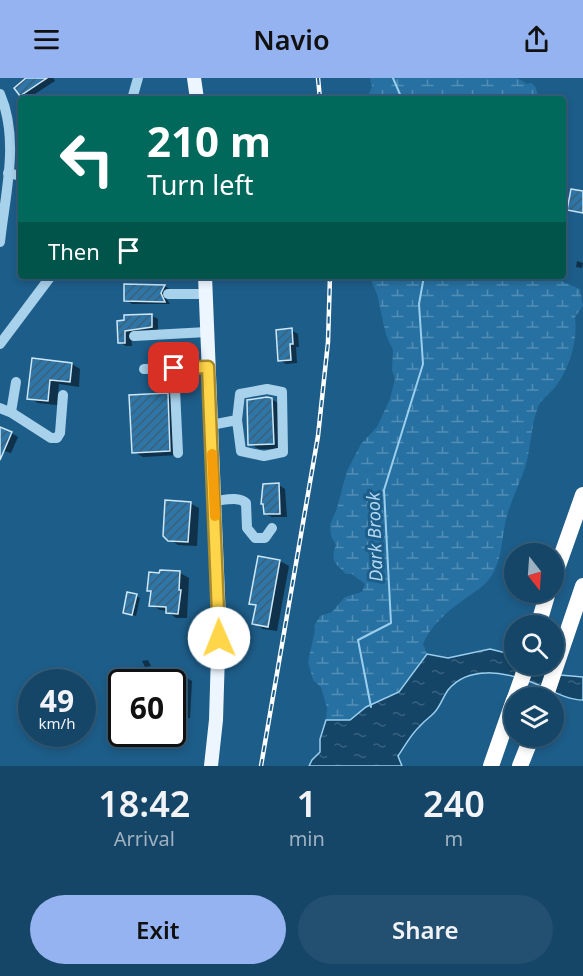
<!DOCTYPE html>
<style>
body{margin:0;font-family:"Noto Sans",sans-serif;background:#235070;color:#f1f3f6;height:100vh;display:flex;flex-direction:column;font-size:22px;white-space:nowrap}
*{box-sizing:border-box;margin:0}
p{font-size:20px;color:#9eb1c0}
.icon{flex:none;width:33px;height:33px;fill:none;stroke:currentColor;stroke-width:2;stroke-linecap:round;stroke-linejoin:round}
.map{position:relative;height:688px;overflow:hidden}
.details{display:flex;flex-direction:column;background:#164667;flex:1}
.details>*{flex:none}
.banner{position:absolute;left:18px;top:18px;width:548px;height:183px;border-radius:6px;box-shadow:0 3px 9px #0003,0 0 0 2px #355e7b;background:#00695c;color:#fff;overflow:hidden}
.needle{width:39px;rotate:163deg}
.controls{position:absolute;left:504px;top:465px;display:grid;gap:12px}
.controls a{display:grid;place-items:center;width:60px;height:60px;border-radius:50%;background:#164667;box-shadow:0 3px 9px #0003,0 0 0 2px #355e7b;font-size:30px}
.speed{position:absolute;left:18px;top:591px;display:flex;gap:12px;font-size:30px;font-weight:700;text-align:center}
.speed>*{display:grid;place-content:center;width:78px;height:78px;border-radius:50%;background:#164667;box-shadow:0 3px 9px #0003,0 0 0 2px #355e7b;line-height:1}
.speed small{font-size:15px;font-weight:400}
.speed .limit{border:3px solid #111;border-radius:9px;background:#fff;color:#111}
.pin{position:absolute;display:grid;place-items:center;width:51px;height:51px;color:#fff;margin:-26px;border-radius:12px;box-shadow:0 3px 9px #0006}
.me{position:absolute;width:66px;margin:-33px;rotate:359deg;stroke-linejoin:round;filter:drop-shadow(0 0 4px #0008)}
.turn{display:flex;align-items:center;gap:21px;height:126px;padding:0 30px;font-size:27px}
.turn .icon{width:78px;height:78px;stroke-width:2.5}
.turn b{display:block;font-size:42px;line-height:51px}
.then{display:flex;align-items:center;height:57px;padding:0 30px;background:#0003;gap:12px;font-size:22px}
.eta{display:flex;justify-content:space-evenly;align-items:center;height:102px;text-align:center}
.eta b{font-size:36px;font-weight:600;line-height:42px}
.action{display:flex;gap:12px;margin-top:auto;padding:12px 30px}
.action a{flex:1;height:69px;border-radius:36px;background:#95b2f1;color:#111;font-size:24px;font-weight:600;line-height:69px;text-align:center}
.action a+a{background:#235070;color:#f1f3f6}
header{display:flex;justify-content:space-between;align-items:center;height:78px;padding:0 30px;background:#95b2f1;color:#111;font-size:27px;font-weight:600}
.map>svg:first-child{display:block}
</style>
<header><svg class="icon" aria-label="menu" viewBox="0 0 24 24"><path d="M4 6h16M4 12h16M4 18h16"/></svg>Navio<svg class="icon" aria-label="share" viewBox="0 0 24 24"><path d="M12 15V3M7 8l5-5 5 5M5 13v7h14v-7"/></svg></header>
<div class="map">
<svg width="583" height="688" viewBox="0 0 583 688">
<defs>
<pattern id="wetland-marsh" width="20" height="14" patternUnits="userSpaceOnUse" patternTransform="scale(1.5)"><rect width="20" height="14" fill="#2771a2"/><path d="M1 5h8M5 5V1M11 12h8M15 12V8" fill="none" stroke="#528db5"/></pattern>
<pattern id="water-ripples" width="26" height="14" patternUnits="userSpaceOnUse" patternTransform="scale(1.5)"><rect width="26" height="14" fill="#144567"/><path d="M2 4q2-2 4 0t4 0M15 11q2-2 4 0t4 0" fill="none" stroke="#37617e"/></pattern>
<pattern id="building-hatch" width="6" height="6" patternUnits="userSpaceOnUse" patternTransform="scale(1.5)"><rect width="6" height="6" fill="#2d76a7"/><path d="M-1 1l2-2M0 6l6-6M5 7l2-2" fill="none" stroke="#3e5f75"/></pattern>
</defs>
<rect width="100%" height="100%" fill="#1d5d89"/>
<g fill="url(#wetland-marsh)">
<polygon points="370,0 517,0 527,6 531,5 535,8 538,17 537,21 366,21 372,9"/>
<path d="M369 198H550L580 211 583 228 575 239C578 262 570 289 556 308 551 315 542 320 538 329 531 348 531 367 526 387 521 403 513 418 508 434 501 456 504 480 490 500 483 510 472 515 462 523 446 534 430 549 423 566L427 576 399 614 366 629 350 642H326L327 630 321 609 313 602 308 584 315 552 314 548 320 538 332 534 345 519 362 514 365 506 352 496H346C335 485 330 483 336 467L331 458 330 447 337 430 347 393 361 366 377 349 390 321 395 301 392 292 393 272 386 257 377 216Z"/>
</g>
<path fill="url(#water-ripples)" stroke="#9bceed" stroke-width="1.5" d="M490 571 514 577V586L538 587 560 597 583 599V622C565 622 548 610 531 604 505 594 468 587 448 612 443 619 440 629 434 635 429 640 424 643 420 648 411 656 405 668 398 678L402 688H309L312 682 320 674V661L326 642H350L366 629 399 614 427 576 448 580Z"/>
<g fill="#0007">
<polygon points="26,0 53,0 55,3 27,21 21,17"/>
<polygon points="577,183 583,185 582,190 576,189"/>
<polygon points="126,208 165,208 171,212 166,220 170,226 132,226 126,222"/>
<polygon points="151,237 158,241 158,252 131,256 132,268 126,268 119,264 118,244"/>
<polygon points="291,252 298,256 299,269 296,269 297,285 286,286 279,282"/>
<polygon points="33,282 72,286 80,291 79,309 59,306 57,327 38,325 29,320"/>
<polygon points="167,317 176,322 179,377 143,379 134,374"/>
<polygon points="271,321 280,326 282,371 259,371 250,366"/>
<polygon points="0,348 18,359 11,375 0,372"/>
<polygon points="279,407 285,411 287,439 272,439 265,436"/>
<polygon points="190,425 199,430 197,468 178,467 169,461"/>
<polygon points="280,483 289,488 277,553 263,551 254,545 257,528 251,525"/>
<polygon points="161,494 180,495 189,500 187,540 176,540 167,533 160,532 151,527 152,514 149,512"/>
<polygon points="136,518 140,520 136,538 124,534"/>
<polygon points="148,582 151,588 145,589 142,583"/>
<polygon points="167,598 185,599 192,603 190,640 172,639 172,604 167,604"/>
</g>
<g fill="none" stroke-linecap="round" stroke-linejoin="round">
<g stroke="#9bceed" stroke-width="2">
<polyline points="393,0 402,21"/>
<polyline points="371,629 358,562 391,545 384,412 423,286 419,226 424,198"/>
</g>
</g>
<g fill="url(#building-hatch)" stroke="#cde7f8" stroke-width="1.5">
<polygon points="26,0 47,0 20,18 14,10"/>
<polygon points="571,111 583,113 583,135 567,132"/>
<polygon points="124,206 165,207 161,215 165,224 124,223"/>
<polygon points="152,236 152,249 125,253 125,265 118,265 117,243 124,242 124,237"/>
<polygon points="292,250 293,266 290,266 291,282 278,283 276,252"/>
<polygon points="32,280 72,285 70,304 50,302 48,323 27,321"/>
<polygon points="168,315 170,373 132,375 129,317"/>
<polygon points="267,319 272,320 274,366 248,367 247,322"/>
<polygon points="0,349 12,354 0,382"/>
<polygon points="279,405 280,436 264,436 263,426 261,426 263,406"/>
<polygon points="165,422 191,424 188,464 168,463 163,458"/>
<polygon points="258,478 280,482 268,549 252,546 256,527 249,526"/>
<polygon points="160,492 180,493 179,512 181,512 178,536 166,535 166,529 149,528 151,513 147,513 149,494 159,495"/>
<polygon points="127,514 137,516 132,537 123,535"/>
<polygon points="166,597 186,597 184,637 172,637 172,604 165,604"/>
</g>
<g fill="none" stroke-linecap="round" stroke-linejoin="round">
<g stroke="#a8d1eb" stroke-width="10">
<path d="M0 16C20 62 5 116 0 164"/>
<polyline points="132,21 138,0"/>
<polyline points="8,95 21,98"/>
<polyline points="168,216 206,216"/>
<polyline points="134,258 207,254"/>
<polyline points="0,266 51,198"/>
<polyline points="174,290 178,375"/>
<polyline points="144,291 209,289"/>
<polyline points="0,330 12,335 51,360 57,360 60,355 63,317"/>
<polyline points="11,334 16,304"/>
<polyline points="211,347 237,342 241,373 264,378 283,374 282,314 267,311 240,316 237,342"/>
<path d="M214 423C225 422 238 418 246 425L247 450 255 460H265L272 450"/>
</g>
<g stroke="#edf6ff" stroke-width="14">
<polyline points="194,0 197,21"/>
<polyline points="205,198 219,542 216,642 211,688"/>
</g>
<g stroke="#fff" stroke-width="16">
<polyline points="554,499 583,417"/>
<polyline points="538,548 548,514"/>
<polyline points="515,620 527,586"/>
<polyline points="545,620 583,508"/>
<polyline points="491,688 514,622"/>
<polyline points="520,688 532,658"/>
</g>
<defs>
<g id="rail">
<polyline points="318,0 320,21"/>
<polyline points="261,688 318,358 328,264 330,198"/>
</g>
</defs>
<use href="#rail" stroke="#fff" stroke-width="4.5"/>
<use href="#rail" stroke="#1d5d89" stroke-width="2" stroke-dasharray="7" stroke-linecap="butt"/>
</g>
<g fill="none" stroke-linecap="round" stroke-linejoin="round">
<defs>
<polyline id="route" points="174,290 208,289 219,560"/>
</defs>
<use href="#route" stroke="#a68a30" stroke-width="15"/>
<use href="#route" stroke="#ffd54a" stroke-width="10"/>
<polyline stroke="#f59e0b" stroke-width="10" points="212,376 215,438"/>
</g>
<g text-anchor="middle" dominant-baseline="central" stroke-width="6" stroke-linejoin="round" paint-order="stroke">
<g font-size="18" font-style="italic" fill="#b4daf3" stroke="#1d5d89">
<text transform="translate(374 459) rotate(-92)">Dark Brook</text>
</g>
</g>
</svg>
<div class="controls">
<a><svg class="needle" viewBox="-14 -14 28 28"><path d="M0-13l5 13h-10z" fill="#e53935"/><path d="M0 13l5-13h-10z" fill="#9eb1c0"/></svg></a>
<a><svg class="icon" aria-label="search" viewBox="0 0 24 24"><circle cx="10" cy="10" r="6"/><path d="M15 15l6 6"/></svg></a>
<a><svg class="icon" aria-label="layers" viewBox="0 0 24 24"><path d="M12 4l9 5-9 5-9-5zM3 14l9 5 9-5"/></svg></a>
</div>
<div class="speed"><div>49<small>km/h</small></div><div class="limit">60</div></div>
<div class="pin" style="left:174px;top:290px;background:#d93025"><svg class="icon" aria-label="arrive" viewBox="0 0 24 24"><path d="M6 21V4h12l-3 4 3 4H6"/></svg></div>
<svg class="me" style="left:219px;top:560px" viewBox="-20 -20 40 40"><circle r="19" fill="#fff"/><path d="M0-13L10 11 0 6-10 11z" fill="#ffd54a"/></svg>
<div class="banner">
<div class="turn"><svg class="icon" aria-label="left" viewBox="0 0 24 24"><path d="M17 20v-9H6M10 6l-5 5 5 5"/></svg><div><b>210 m</b>Turn left</div></div>
<div class="then">Then<svg class="icon" aria-label="arrive" viewBox="0 0 24 24"><path d="M6 21V4h12l-3 4 3 4H6"/></svg></div>
</div>
</div>
<section class="details">
<div class="eta">
<div><b>18:42</b><p>Arrival</p></div>
<div><b>1</b><p>min</p></div>
<div><b>240</b><p>m</p></div>
</div>
<div class="action"><a>Exit</a><a>Share</a></div>
</section>
